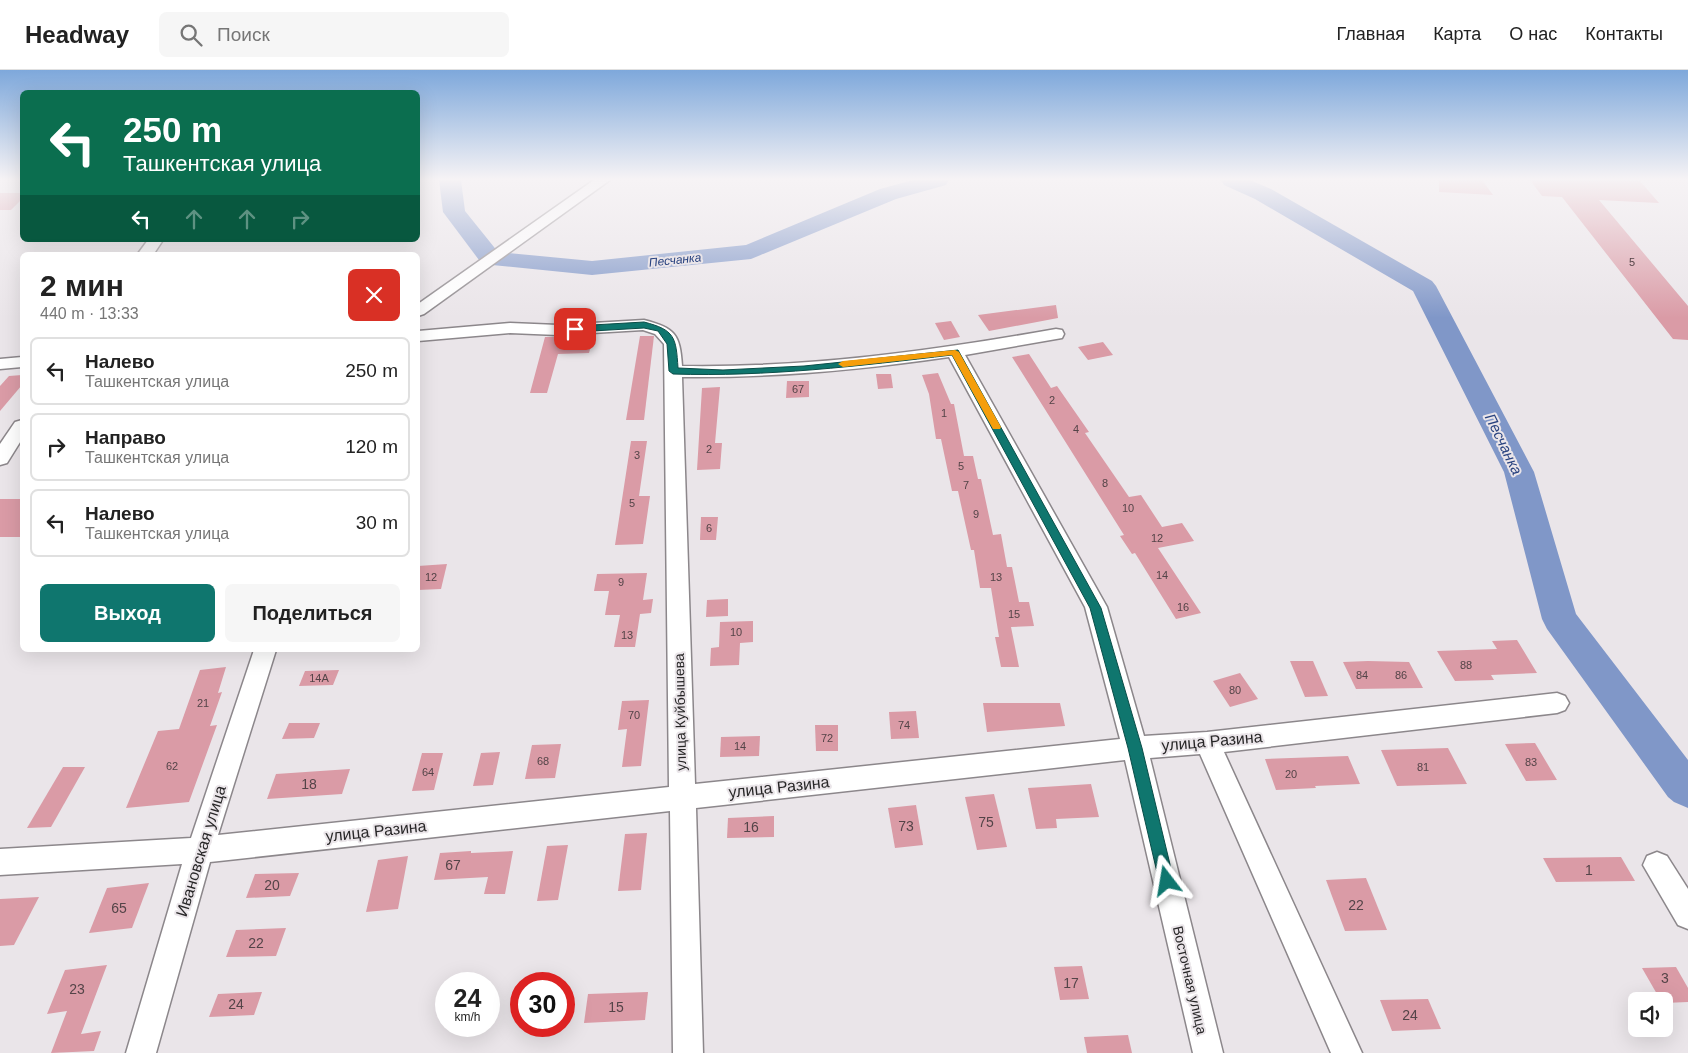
<!DOCTYPE html>
<html lang="ru">
<meta charset="utf-8">
<style>
body{margin:0;font-family:Helvetica,sans-serif;background:#f6f6f6;color:#222;height:100vh;display:flex;flex-direction:column;font-size:19px;white-space:nowrap}
*{box-sizing:border-box;margin:0}
p{font-size:16px;color:#767676}
.icon{flex:none;width:28px;height:28px;fill:none;stroke:currentColor;stroke-width:2;stroke-linecap:round;stroke-linejoin:round}
.map{position:relative;flex:1;overflow:hidden}
.sheet{position:absolute;left:20px;top:182px;width:400px;height:400px;display:flex;flex-direction:column;background:#fff;border-radius:8px;box-shadow:0 5px 20px #0002}
.sheet>*{flex:none}
.banner{position:absolute;left:20px;top:20px;width:400px;height:152px;border-radius:8px;box-shadow:0 5px 20px #0002;background:#0b6e4f;color:#fff;overflow:hidden}
.fabs{position:absolute;left:1628px;top:922px;display:grid;gap:10px}
.fabs a{display:grid;place-items:center;width:45px;height:45px;border-radius:8px;background:#fff;box-shadow:0 5px 20px #0002;font-size:25px}
.speed{position:absolute;left:435px;top:902px;display:flex;gap:10px;font-size:25px;font-weight:700;text-align:center}
.speed>*{display:grid;place-content:center;width:65px;height:65px;border-radius:50%;background:#fff;box-shadow:0 5px 20px #0002;line-height:1}
.speed small{font-size:12px;font-weight:400}
.speed .limit{border:8px solid #d22;background:#fff;color:#111}
.pin{position:absolute;display:grid;place-items:center;width:42px;height:42px;color:#fff;margin:-21px;border-radius:10px;box-shadow:0 2px 8px #0006}
.me{position:absolute;width:55px;margin:-28px;rotate:346deg;stroke-linejoin:round;filter:drop-shadow(0 0 4px #0008)}
.turn{display:flex;align-items:center;gap:18px;height:105px;padding:0 20px;font-size:22px}
.turn .icon{width:65px;height:65px;stroke-width:2.5}
.turn b{display:block;font-size:35px;line-height:42px}
.lanes{display:flex;align-items:center;height:48px;padding:0 20px;background:#0003;justify-content:center;gap:25px;direction:ltr}
.lanes .off{opacity:.35}
.round{display:grid;place-items:center;flex:none;width:52px;height:52px;border-radius:8px;background:#f6f6f6}
.headline{display:flex;align-items:center;justify-content:space-between;height:85px;padding:0 20px}
h1{font-size:30px;font-weight:800;line-height:38px}
.primary-button{display:flex;gap:10px;margin-top:auto;padding:10px 20px}
.primary-button a{flex:1;height:58px;border-radius:8px;background:#0f766e;color:#fff;font-size:20px;font-weight:800;line-height:58px;text-align:center}
.primary-button a+a{background:#f6f6f6;color:#222}
ul{padding:0;list-style:none}
li{display:flex;align-items:center;gap:15px;height:68px;margin:0 10px 8px;padding:0 10px;border:2px solid #e0e0e0;border-radius:8px}
li div{flex:1}
li b{display:block;font-size:19px}
li em{font-style:normal}
header{display:flex;align-items:center;gap:30px;box-sizing:border-box;height:70px;padding:0 25px;background:#fff;border-bottom:1px solid #e0e0e0}
header strong{font-size:24px}
nav{display:flex;gap:28px;margin-inline-start:auto;font-size:18px}
.search{width:350px;height:45px;background:#f6f6f6;display:flex;align-items:center;gap:12px;box-sizing:border-box;padding:0 18px;border-radius:8px;color:#767676;font-size:19px}
.map>svg:first-child{display:block}
</style>
<header>
<strong>Headway</strong>
<div class="search"><svg class="icon" aria-label="search" viewBox="0 0 24 24"><circle cx="10" cy="10" r="6"/><path d="M15 15l6 6"/></svg>Поиск</div>
<nav><a>Главная</a><a>Карта</a><a>О нас</a><a>Контакты</a></nav>
</header>
<div class="map">
<svg width="1688" height="983" viewBox="0 0 1688 983">
<rect width="100%" height="100%" fill="#eae5e9"/>
<g fill="none" stroke-linecap="round" stroke-linejoin="round">
<g fill="#8097c8" fill-rule="evenodd">
<polygon points="439,110 461,110 465,141 498,182 592,191 746,175 880,119 913,110 949,110 946,115 896,129 751,189 592,205 482,194 443,142"/>
<polygon points="1221,110 1250,110 1271,119 1432,211 1436,216 1534,402 1576,544 1688,690 1688,738 1674,732 1668,727 1547,559 1542,549 1504,402 1413,221 1255,129 1224,115"/>
</g>
</g>
<g fill="#da9ba6">
<polygon points="1439,110 1482,110 1493,125 1439,122"/>
<polygon points="1530,110 1640,111 1659,133 1599,130 1688,236 1688,270 1673,269 1562,127 1542,126"/>
<polygon points="0,123 22,123 22,129 11,140 0,140"/>
<polygon points="1056,235 1058,248 989,261 978,245"/>
<polygon points="951,251 960,267 944,270 935,253"/>
<polygon points="640,266 654,266 644,350 626,350"/>
<polygon points="545,267 560,267 559,269 593,268 589,283 558,284 547,323 530,323"/>
<polygon points="1103,272 1113,285 1088,290 1078,277"/>
<polygon points="1029,284 1051,318 1057,316 1089,362 1085,363 1129,427 1141,425 1162,457 1182,453 1194,471 1158,478 1201,543 1176,549 1135,483 1132,484 1120,466 1124,465 1012,287"/>
<polygon points="938,303 951,334 954,334 964,386 973,386 978,409 981,409 993,465 1001,464 1007,497 1012,497 1019,532 1029,532 1034,556 1011,557 1019,597 1001,597 995,567 999,567 991,518 980,518 974,480 971,480 958,421 952,421 941,369 936,369 929,324 922,305"/>
<polygon points="876,304 891,304 893,318 878,319"/>
<polygon points="22,305 22,315 0,341 0,316 9,306"/>
<polygon points="787,311 809,311 809,327 786,328"/>
<polygon points="720,317 715,373 722,373 720,399 697,400 702,318"/>
<polygon points="631,371 647,371 639,426 650,426 643,474 615,475"/>
<rect x="0" y="429" width="22" height="38"/>
<polygon points="701,447 718,447 716,470 700,470"/>
<polygon points="447,494 441,519 418,520 418,496"/>
<polygon points="647,503 643,530 653,529 651,543 640,544 635,577 614,577 620,545 605,545 609,521 594,521 597,504"/>
<polygon points="728,529 728,546 706,547 707,530"/>
<polygon points="753,551 753,572 740,573 739,595 710,596 711,578 719,577 720,552"/>
<polygon points="1517,570 1537,603 1491,605 1494,610 1455,611 1437,581 1497,579 1492,571"/>
<polygon points="1290,591 1313,591 1328,626 1305,627"/>
<polygon points="1368,591 1409,592 1423,618 1356,619 1343,592"/>
<polygon points="226,597 218,623 222,622 210,656 217,655 189,732 126,738 158,661 179,659 200,600"/>
<polygon points="339,600 333,615 299,616 305,601"/>
<polygon points="1240,603 1258,629 1230,637 1213,611"/>
<polygon points="649,630 641,696 622,697 627,659 618,660 622,631"/>
<polygon points="983,633 1060,633 1065,656 987,662"/>
<polygon points="916,641 919,668 891,669 889,642"/>
<polygon points="289,653 320,653 314,668 282,669"/>
<polygon points="815,655 838,655 838,681 816,681"/>
<polygon points="760,666 759,686 720,687 721,667"/>
<polygon points="1535,673 1557,710 1526,711 1505,674"/>
<polygon points="561,674 555,708 525,709 532,675"/>
<polygon points="1448,678 1467,714 1397,716 1381,680"/>
<polygon points="500,682 493,715 473,716 481,683"/>
<polygon points="422,683 443,683 434,720 412,721"/>
<polygon points="1348,686 1360,714 1315,716 1316,718 1276,720 1265,689"/>
<polygon points="63,697 85,697 51,757 27,758"/>
<polygon points="350,699 342,724 267,729 276,704"/>
<polygon points="1091,714 1099,747 1056,749 1057,758 1036,759 1028,718"/>
<polygon points="994,724 1007,777 977,780 965,727"/>
<polygon points="916,735 923,775 895,778 888,738"/>
<polygon points="774,746 774,767 727,768 728,748"/>
<polygon points="647,763 641,820 618,821 625,764"/>
<polygon points="568,775 558,830 537,831 547,776"/>
<polygon points="471,781 471,783 513,781 505,824 484,824 488,807 434,810 440,783"/>
<polygon points="408,786 398,839 366,842 378,790"/>
<polygon points="1621,787 1635,811 1556,812 1543,788"/>
<polygon points="299,803 290,826 246,828 255,804"/>
<polygon points="1366,808 1387,860 1345,861 1326,810"/>
<polygon points="149,813 132,858 89,863 107,818"/>
<polygon points="39,827 14,875 0,876 0,829"/>
<polygon points="286,858 276,886 226,887 236,860"/>
<polygon points="107,895 81,964 101,961 94,981 51,983 67,941 47,944 65,900"/>
<polygon points="1082,896 1089,929 1060,930 1054,897"/>
<polygon points="1676,897 1688,918 1688,932 1664,933 1661,931 1642,898"/>
<polygon points="262,922 254,945 209,947 218,924"/>
<polygon points="648,922 645,950 584,953 588,924"/>
<polygon points="1428,929 1441,959 1392,961 1380,930"/>
<polygon points="1128,965 1132,983 1087,983 1084,967"/>
</g>
<g fill="none" stroke-linecap="round" stroke-linejoin="round">
<defs>
<g id="minor">
<polygon points="594,110 610,110 424,244 418,246 418,234"/>
<polygon points="148,170 163,170 153,185 137,185"/>
<path d="M644 250C675 258 680 264 682 296 808 298 932 281 1056 259L1062 260 1064 264 1062 268 965 285 1107 537 1144 666 1207 662 1557 623 1565 626 1569 633 1565 640 1557 643 1224 682 1362 983H1331L1200 684 1150 688 1223 983H1193L1125 690 696 738 703 983H673L670 741 210 792 156 983H126L182 794 0 805V779L191 768 254 580H276L218 765 669 717 664 274 655 264 643 260 558 265 510 263 418 271V261L510 253 558 255ZM949 287 1085 537 1120 669 695 714 682 307C772 308 860 300 949 287Z"/>
<polygon points="22,287 22,297 0,299 0,289"/>
<polygon points="22,350 22,369 7,393 0,395 0,374 15,352"/>
<polygon points="1657,782 1667,786 1688,819 1688,859 1678,855 1643,795 1647,786"/>
</g>
</defs>
<use href="#minor" stroke="#8c878b" stroke-width="3"/>
<use href="#minor" fill="#fff" fill-rule="evenodd"/>
</g>
<linearGradient id="sky" x2="0" y2="1"><stop stop-color="#7ea8db"/><stop offset="0.44" stop-color="#f6f3f5"/><stop offset="1" stop-color="#f6f3f5" stop-opacity="0"/></linearGradient>
<rect width="1688" height="248" fill="url(#sky)"/>
<path fill="#0f766e" stroke="#0a4d48" d="M644 252C675 260 676 267 678 298L723 300 804 296 958 280 1101 538 1142 678 1174 811 1172 816 1167 818 1162 816 1159 811 1128 678 1090 538 952 285C859 296 767 307 673 304L669 301 667 274 658 261 644 258 575 262 571 259 575 256Z"/>
<polygon fill="#f59e0b" points="955,280 959,282 1001,357 1000,359 993,359 952,285 843,297 838,294 843,291"/>
<g text-anchor="middle" dominant-baseline="central" stroke-width="4" stroke-linejoin="round" paint-order="stroke">
<g font-size="11" fill="#544448">
<text x="1632" y="192">5</text>
<text x="798" y="319">67</text>
<text x="1052" y="330">2</text>
<text x="944" y="343">1</text>
<text x="1076" y="359">4</text>
<text x="709" y="379">2</text>
<text x="637" y="385">3</text>
<text x="961" y="396">5</text>
<text x="1105" y="413">8</text>
<text x="966" y="415">7</text>
<text x="632" y="433">5</text>
<text x="1128" y="438">10</text>
<text x="976" y="444">9</text>
<text x="709" y="458">6</text>
<text x="1157" y="468">12</text>
<text x="1162" y="505">14</text>
<text x="431" y="507">12</text>
<text x="996" y="507">13</text>
<text x="621" y="512">9</text>
<text x="1183" y="537">16</text>
<text x="1014" y="544">15</text>
<text x="736" y="562">10</text>
<text x="627" y="565">13</text>
<text x="1466" y="595">88</text>
<text x="1362" y="605">84</text>
<text x="1401" y="605">86</text>
<text x="319" y="608">14А</text>
<text x="1235" y="620">80</text>
<text x="203" y="633">21</text>
<text x="634" y="645">70</text>
<text x="904" y="655">74</text>
<text x="827" y="668">72</text>
<text x="740" y="676">14</text>
<text x="543" y="691">68</text>
<text x="1531" y="692">83</text>
<text x="172" y="696">62</text>
<text x="1423" y="697">81</text>
<text x="428" y="702">64</text>
<text x="1291" y="704">20</text>
</g>
<g font-size="12" font-style="italic" fill="#28427f" stroke="#eae5e9">
<text transform="translate(675 190) rotate(-6)">Песчанка</text>
</g>
<g font-size="14" fill="#282728" stroke="#eae5e9">
<text transform="translate(680 642) rotate(-91)">улица Куйбышева</text>
<text transform="translate(1190 910) rotate(77)">Восточная улица</text>
</g>
<g font-size="14" fill="#544448">
<text x="309" y="714">18</text>
<text x="986" y="752">75</text>
<text x="906" y="756">73</text>
<text x="751" y="757">16</text>
<text x="453" y="795">67</text>
<text x="1589" y="800">1</text>
<text x="272" y="815">20</text>
<text x="1356" y="835">22</text>
<text x="119" y="838">65</text>
<text x="256" y="873">22</text>
<text x="1665" y="908">3</text>
<text x="1071" y="913">17</text>
<text x="77" y="919">23</text>
<text x="236" y="934">24</text>
<text x="616" y="937">15</text>
<text x="1410" y="945">24</text>
</g>
<g font-size="15" font-style="italic" fill="#28427f" stroke="#eae5e9">
<text transform="translate(1504 374) rotate(64)">Песчанка</text>
</g>
<g font-size="16" fill="#282728" stroke="#eae5e9">
<text transform="translate(1212 671) rotate(-5)">улица Разина</text>
<text transform="translate(779 717) rotate(-6)">улица Разина</text>
<text transform="translate(376 761) rotate(-6)">улица Разина</text>
<text transform="translate(201 781) rotate(-73)">Ивановская улица</text>
</g>
</g>
</svg>
<div class="fabs">
<a><svg class="icon" aria-label="sound" viewBox="0 0 24 24"><path d="M4 9h4l5-4v14l-5-4H4zM17 9q2 3 0 6"/></svg></a>
</div>
<div class="speed"><div>24<small>km/h</small></div><div class="limit">30</div></div>
<div class="pin" style="left:575px;top:259px;background:#d93025"><svg class="icon" aria-label="arrive" viewBox="0 0 24 24"><path d="M6 21V4h12l-3 4 3 4H6"/></svg></div>
<svg class="me" style="left:1167px;top:811px" viewBox="-20 -20 40 40"><path d="M0-17L14 15 0 8-14 15z" fill="#0f766e" stroke="#fff" stroke-width="4"/></svg>
<div class="banner">
<div class="turn"><svg class="icon" aria-label="left" viewBox="0 0 24 24"><path d="M17 20v-9H6M10 6l-5 5 5 5"/></svg><div><b>250 m</b>Ташкентская улица</div></div>
<div class="lanes"><svg class="icon" aria-label="left" viewBox="0 0 24 24"><path d="M17 20v-9H6M10 6l-5 5 5 5"/></svg><svg class="icon off" aria-label="ahead" viewBox="0 0 24 24"><path d="M12 20V5M6 11l6-6 6 6"/></svg><svg class="icon off" aria-label="ahead" viewBox="0 0 24 24"><path d="M12 20V5M6 11l6-6 6 6"/></svg><svg class="icon off" aria-label="right" viewBox="0 0 24 24"><path d="M7 20v-9h11M14 6l5 5-5 5"/></svg></div>
</div>
<section class="sheet">
<div class="headline"><div><h1>2 мин</h1><p>440 m · 13:33</p></div><a class="round" style="background:#d93025;color:#fff"><svg class="icon" aria-label="close" viewBox="0 0 24 24"><path d="M6 6l12 12M18 6L6 18"/></svg></a></div>
<ul>
<li><svg class="icon" aria-label="left" viewBox="0 0 24 24"><path d="M17 20v-9H6M10 6l-5 5 5 5"/></svg><div><b>Налево</b><p>Ташкентская улица</p></div><em>250 m</em></li>
<li><svg class="icon" aria-label="right" viewBox="0 0 24 24"><path d="M7 20v-9h11M14 6l5 5-5 5"/></svg><div><b>Направо</b><p>Ташкентская улица</p></div><em>120 m</em></li>
<li><svg class="icon" aria-label="left" viewBox="0 0 24 24"><path d="M17 20v-9H6M10 6l-5 5 5 5"/></svg><div><b>Налево</b><p>Ташкентская улица</p></div><em>30 m</em></li>
</ul>
<div class="primary-button"><a>Выход</a><a>Поделиться</a></div>
</section>
</div>
